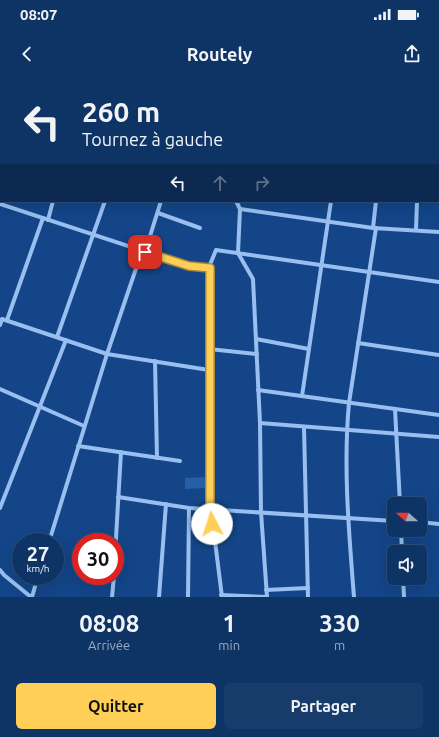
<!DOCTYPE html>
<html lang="fr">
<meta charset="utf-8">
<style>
body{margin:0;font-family:Ubuntu,sans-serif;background:#173c6c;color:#f1f3f6;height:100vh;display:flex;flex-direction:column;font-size:15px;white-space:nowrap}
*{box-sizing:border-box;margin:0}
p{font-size:13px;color:#9baabf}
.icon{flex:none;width:22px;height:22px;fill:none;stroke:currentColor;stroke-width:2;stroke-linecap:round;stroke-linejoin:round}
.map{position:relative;height:517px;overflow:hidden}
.panel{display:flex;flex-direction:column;background:#0e3466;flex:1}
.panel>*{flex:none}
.top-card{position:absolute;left:0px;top:0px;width:439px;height:122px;box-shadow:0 4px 16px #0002,0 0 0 1px #2e4f7a;background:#0e3466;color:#f1f3f6;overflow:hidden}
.needle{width:26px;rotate:291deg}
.fabs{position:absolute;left:387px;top:417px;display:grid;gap:8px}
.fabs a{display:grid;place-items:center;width:40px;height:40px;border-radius:6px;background:#0e3466;box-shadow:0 4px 16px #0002,0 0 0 1px #2e4f7a;font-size:20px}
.speed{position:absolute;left:12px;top:453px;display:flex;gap:8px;font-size:20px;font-weight:700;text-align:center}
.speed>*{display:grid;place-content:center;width:52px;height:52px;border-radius:50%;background:#0e3466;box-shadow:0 4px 16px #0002,0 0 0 1px #2e4f7a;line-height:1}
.speed small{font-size:10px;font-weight:400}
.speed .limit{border:6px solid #d22;background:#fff;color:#111}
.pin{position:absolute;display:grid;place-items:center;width:34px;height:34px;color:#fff;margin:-17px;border-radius:8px;box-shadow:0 2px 6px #0006}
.me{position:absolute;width:44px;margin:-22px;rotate:355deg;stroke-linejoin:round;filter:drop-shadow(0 0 3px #0008)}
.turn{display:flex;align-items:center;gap:14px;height:84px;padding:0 16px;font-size:18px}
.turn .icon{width:52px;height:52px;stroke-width:2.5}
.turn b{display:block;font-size:28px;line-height:34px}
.lanes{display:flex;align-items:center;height:38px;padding:0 16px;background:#0003;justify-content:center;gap:20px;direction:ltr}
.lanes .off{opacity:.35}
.eta{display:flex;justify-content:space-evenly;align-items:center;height:68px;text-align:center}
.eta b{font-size:24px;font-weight:700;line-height:28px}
.action{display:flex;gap:8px;margin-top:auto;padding:8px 16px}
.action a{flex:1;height:46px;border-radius:6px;background:#ffcf57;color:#111;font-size:16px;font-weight:700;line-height:46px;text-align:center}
.action a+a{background:#173c6c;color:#f1f3f6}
.status{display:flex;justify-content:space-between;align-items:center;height:28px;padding:0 20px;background:#0e3466;direction:ltr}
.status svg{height:11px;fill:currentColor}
header{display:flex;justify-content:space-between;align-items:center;height:52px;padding:0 16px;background:#0e3466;font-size:18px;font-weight:700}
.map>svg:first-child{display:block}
</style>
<div class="status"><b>08:07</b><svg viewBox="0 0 49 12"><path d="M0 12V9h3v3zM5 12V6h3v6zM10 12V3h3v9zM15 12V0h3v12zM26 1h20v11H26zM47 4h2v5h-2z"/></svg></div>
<header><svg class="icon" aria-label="back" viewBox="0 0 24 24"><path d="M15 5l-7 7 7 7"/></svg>Routely<svg class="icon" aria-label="share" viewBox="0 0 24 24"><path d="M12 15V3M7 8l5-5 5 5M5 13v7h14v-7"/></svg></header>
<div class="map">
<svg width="439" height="517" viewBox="0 0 439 517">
<rect width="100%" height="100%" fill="#134588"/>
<polygon fill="#255fa7" points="206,397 206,408 185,409 185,398"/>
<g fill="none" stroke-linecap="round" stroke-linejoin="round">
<g stroke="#98bff0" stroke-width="4">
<polyline points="241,0 252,1"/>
<polyline points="359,0 359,1"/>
<polyline points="386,0 386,1"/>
<polyline points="31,1 32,0"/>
<polyline points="89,1 90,0"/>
<polyline points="199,1 199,0"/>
<polyline points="424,1 424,0"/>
<polyline points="0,78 1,79"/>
<polyline points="0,109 1,105"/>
<polyline points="236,121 240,129 238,173 253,199 260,343 261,432 267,517"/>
<polyline points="0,124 189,186 209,187 216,170 439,202"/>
<polyline points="240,129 373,148 439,152"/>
<polyline points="158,133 200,148"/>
<polyline points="48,140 53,121"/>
<polyline points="373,148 376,121"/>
<polyline points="416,150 417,121"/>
<polyline points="145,172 161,121"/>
<polyline points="209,187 211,429 222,517"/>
<polyline points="7,240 43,138"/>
<polyline points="0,245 2,239 107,274 209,290"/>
<polyline points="57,257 105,121"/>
<polyline points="256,259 309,269"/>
<polyline points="358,263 439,275"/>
<polyline points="209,269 257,274"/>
<polyline points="155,281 157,378"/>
<polyline points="0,309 84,346"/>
<polyline points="258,310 439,335"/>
<polyline points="302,316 331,121"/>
<polyline points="395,329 400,424"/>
<polyline points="260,343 439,357"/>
<polyline points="304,347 308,517"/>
<polyline points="78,366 180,381"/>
<polyline points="118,417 189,428 394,441"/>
<polyline points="0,428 66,260"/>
<polyline points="420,442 439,444"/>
<polyline points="401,450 402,472"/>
<polyline points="49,462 107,274 142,171"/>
<polyline points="115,475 121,372"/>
<polyline points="0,490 4,495 31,517"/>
<polyline points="403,498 404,517"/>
<polyline points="266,510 308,508"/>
<polyline points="221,515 267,517"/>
<polyline points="32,517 38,496"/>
<polyline points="112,517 114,496"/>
<polyline points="159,517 166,424"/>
<polyline points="188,517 189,428"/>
<path d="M354 517C349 453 343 387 349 323L376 148"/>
</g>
</g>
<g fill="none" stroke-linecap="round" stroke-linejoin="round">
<defs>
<polyline id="route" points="145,172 189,186 210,188 210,429 212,444"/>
</defs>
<use href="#route" stroke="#a68739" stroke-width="10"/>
<use href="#route" stroke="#ffcf57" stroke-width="7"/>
</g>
</svg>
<div class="fabs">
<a><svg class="needle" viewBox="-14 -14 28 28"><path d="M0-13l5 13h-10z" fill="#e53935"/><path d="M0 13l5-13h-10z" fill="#9baabf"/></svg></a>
<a><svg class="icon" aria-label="sound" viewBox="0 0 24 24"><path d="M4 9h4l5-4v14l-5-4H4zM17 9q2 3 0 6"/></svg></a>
</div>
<div class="speed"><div>27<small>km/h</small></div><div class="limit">30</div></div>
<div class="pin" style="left:145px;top:172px;background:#d93025"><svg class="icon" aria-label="arrive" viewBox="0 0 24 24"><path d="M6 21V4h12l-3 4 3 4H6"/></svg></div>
<svg class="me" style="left:212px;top:444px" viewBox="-20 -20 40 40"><circle r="19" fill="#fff"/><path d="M0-13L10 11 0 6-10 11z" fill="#ffcf57"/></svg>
<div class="top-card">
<div class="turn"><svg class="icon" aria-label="left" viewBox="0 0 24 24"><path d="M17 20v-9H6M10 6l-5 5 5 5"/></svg><div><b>260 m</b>Tournez à gauche</div></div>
<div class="lanes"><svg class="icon" aria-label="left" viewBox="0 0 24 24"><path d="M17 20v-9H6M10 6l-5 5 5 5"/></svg><svg class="icon off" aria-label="ahead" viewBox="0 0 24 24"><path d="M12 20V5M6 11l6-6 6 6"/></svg><svg class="icon off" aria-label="right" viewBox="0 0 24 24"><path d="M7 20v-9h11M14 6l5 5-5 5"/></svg></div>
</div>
</div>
<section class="panel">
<div class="eta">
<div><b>08:08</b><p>Arrivée</p></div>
<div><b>1</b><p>min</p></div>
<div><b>330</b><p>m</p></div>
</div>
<div class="action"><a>Quitter</a><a>Partager</a></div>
</section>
